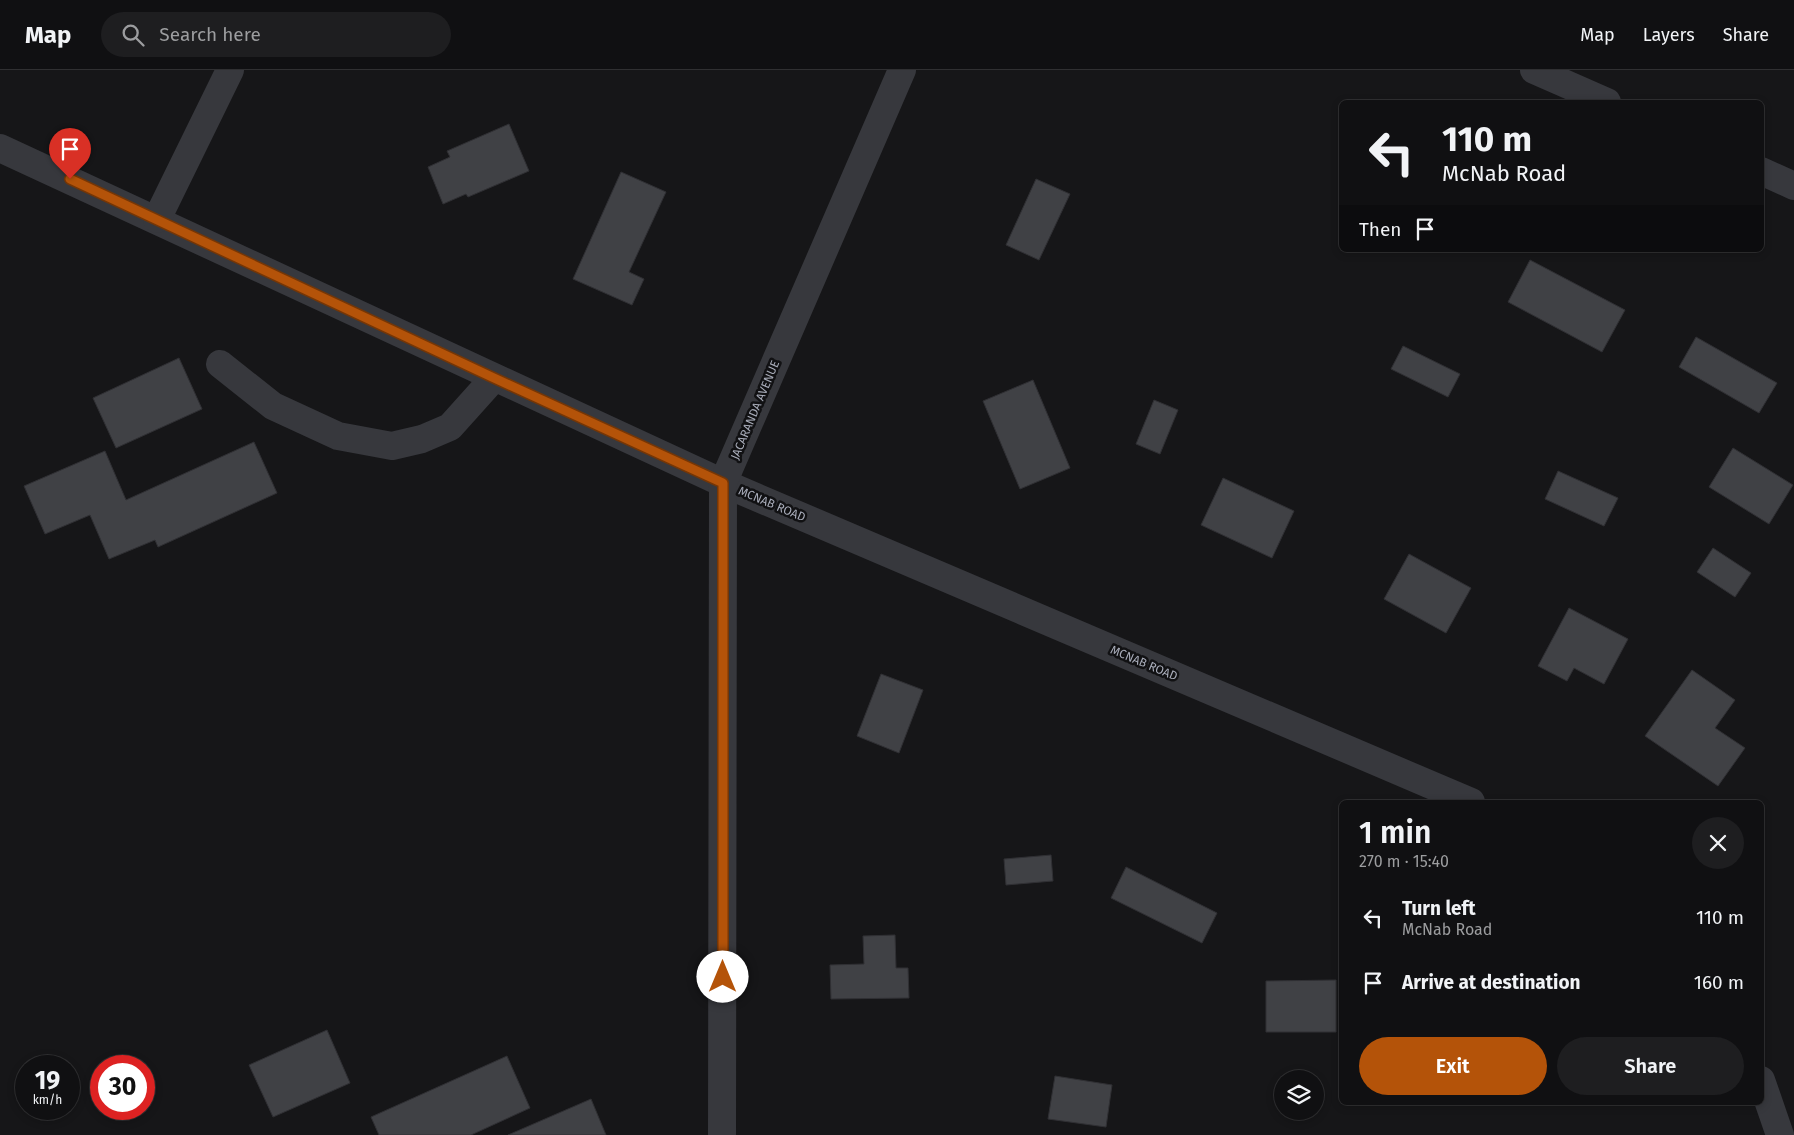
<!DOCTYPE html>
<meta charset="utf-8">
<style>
body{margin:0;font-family:"Fira Sans",sans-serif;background:#1e1e20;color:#f1f3f6;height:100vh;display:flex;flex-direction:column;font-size:19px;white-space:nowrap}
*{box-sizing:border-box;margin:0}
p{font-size:16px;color:#9c9d9f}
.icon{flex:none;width:28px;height:28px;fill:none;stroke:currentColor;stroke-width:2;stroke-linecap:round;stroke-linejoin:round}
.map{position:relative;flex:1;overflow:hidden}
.side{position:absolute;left:1339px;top:730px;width:425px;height:305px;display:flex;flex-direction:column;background:#101012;border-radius:8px;box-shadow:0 2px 8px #0003,0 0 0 1px #303032}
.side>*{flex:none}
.banner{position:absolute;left:1339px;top:30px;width:425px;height:152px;border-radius:8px;box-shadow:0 2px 8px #0003,0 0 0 1px #303032;background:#101012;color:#f1f3f6;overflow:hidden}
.buttons{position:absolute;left:1274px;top:1000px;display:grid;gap:10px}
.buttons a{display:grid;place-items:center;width:50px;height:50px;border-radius:50%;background:#101012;box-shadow:0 2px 8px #0003,0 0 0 1px #303032;font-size:25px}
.speed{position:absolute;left:15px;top:985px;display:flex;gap:10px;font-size:25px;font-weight:700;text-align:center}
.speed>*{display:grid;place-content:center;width:65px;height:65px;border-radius:50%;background:#101012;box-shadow:0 2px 8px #0003,0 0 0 1px #303032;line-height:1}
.speed small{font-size:12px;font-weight:400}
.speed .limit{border:8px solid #d22;background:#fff;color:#111}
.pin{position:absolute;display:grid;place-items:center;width:42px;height:42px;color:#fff;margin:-51px -21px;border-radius:50% 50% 50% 0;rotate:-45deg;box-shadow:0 0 5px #0007}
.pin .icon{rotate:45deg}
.me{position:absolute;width:55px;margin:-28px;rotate:0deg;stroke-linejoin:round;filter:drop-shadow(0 0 4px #0008)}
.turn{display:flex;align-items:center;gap:18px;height:105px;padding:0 20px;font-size:22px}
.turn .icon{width:65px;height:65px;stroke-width:2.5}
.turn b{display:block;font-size:35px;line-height:42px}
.then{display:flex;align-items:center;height:48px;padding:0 20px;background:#0003;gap:10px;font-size:19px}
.round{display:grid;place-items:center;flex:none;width:52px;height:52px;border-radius:26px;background:#1e1e20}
.overview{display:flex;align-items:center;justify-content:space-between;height:85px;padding:0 20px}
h1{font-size:30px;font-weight:600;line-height:38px}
.button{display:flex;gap:10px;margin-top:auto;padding:10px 20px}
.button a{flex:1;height:58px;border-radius:30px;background:#b45309;color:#fff;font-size:20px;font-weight:600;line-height:58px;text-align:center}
.button a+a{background:#1e1e20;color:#f1f3f6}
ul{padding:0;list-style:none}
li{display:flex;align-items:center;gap:15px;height:65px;padding:0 20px}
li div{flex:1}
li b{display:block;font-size:19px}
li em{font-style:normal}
header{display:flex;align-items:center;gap:30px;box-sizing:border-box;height:70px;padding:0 25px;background:#101012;border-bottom:1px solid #303032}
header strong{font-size:24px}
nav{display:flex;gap:28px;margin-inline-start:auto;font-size:18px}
.search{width:350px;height:45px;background:#1e1e20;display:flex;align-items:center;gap:12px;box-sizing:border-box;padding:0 18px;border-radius:28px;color:#9c9d9f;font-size:19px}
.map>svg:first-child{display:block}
</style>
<header>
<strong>Map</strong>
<div class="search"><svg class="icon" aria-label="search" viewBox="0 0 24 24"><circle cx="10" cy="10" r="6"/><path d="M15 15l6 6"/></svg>Search here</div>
<nav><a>Map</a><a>Layers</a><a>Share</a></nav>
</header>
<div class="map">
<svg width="1794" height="1065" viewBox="0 0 1794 1065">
<rect width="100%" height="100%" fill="#161618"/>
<g fill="#404145" stroke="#303034">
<polygon points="509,54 529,101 468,127 466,124 443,134 428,97 450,87 447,81"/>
<polygon points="621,102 666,122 629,202 644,209 632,235 573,209"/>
<polygon points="1036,109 1070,124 1039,190 1006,175"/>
<polygon points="1530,190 1625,240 1602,282 1508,232"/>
<polygon points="1696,267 1777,313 1759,343 1679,297"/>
<polygon points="1403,276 1460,304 1448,327 1391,299"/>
<polygon points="179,288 202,339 116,378 93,328"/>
<polygon points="1033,310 1070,398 1020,419 983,331"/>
<polygon points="1154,330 1178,340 1160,384 1136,374"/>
<polygon points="254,372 277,423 158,477 155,470 109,489 90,445 45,464 24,416 105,381 126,430"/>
<polygon points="1733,378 1793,415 1769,454 1709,417"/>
<polygon points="1558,401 1618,428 1604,456 1545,429"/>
<polygon points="1223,408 1294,441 1272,488 1201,455"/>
<polygon points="1713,478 1751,503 1735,527 1697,502"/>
<polygon points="1409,484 1471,518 1446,563 1384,529"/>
<polygon points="1569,538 1628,569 1604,614 1574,598 1567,611 1538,596"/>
<polygon points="1692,600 1735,630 1715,658 1745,678 1718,716 1645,666"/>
<polygon points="881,604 923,620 899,683 857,666"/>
<polygon points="1051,785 1053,811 1006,815 1004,789"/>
<polygon points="1126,797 1217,843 1202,873 1111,828"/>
<polygon points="895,865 896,898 908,898 909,928 831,929 830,895 864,894 863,866"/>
<polygon points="1336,910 1336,962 1266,962 1266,911"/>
<polygon points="327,960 350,1013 273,1047 249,995"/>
<polygon points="507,986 530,1038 471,1065 379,1065 371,1047"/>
<polygon points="1055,1006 1112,1015 1106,1057 1048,1049"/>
<polygon points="591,1029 606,1065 508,1065"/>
</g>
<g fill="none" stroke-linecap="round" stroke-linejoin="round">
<g stroke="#37383d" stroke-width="28">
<polyline points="1534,0 1607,32"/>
<polyline points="0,78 723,413 1471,732"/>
<polyline points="1761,101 1794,116"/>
<polyline points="157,149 230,0"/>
<polyline points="220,294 273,336 338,366 392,376 422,369 450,357 494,308"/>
<polyline points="1761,1010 1780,1065"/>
<polyline points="722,1065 723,413 902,0"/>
</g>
</g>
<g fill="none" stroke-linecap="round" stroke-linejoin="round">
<defs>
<polyline id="route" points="70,109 494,308 723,413 723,907"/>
</defs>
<use href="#route" stroke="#753606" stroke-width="12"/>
<use href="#route" stroke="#b45309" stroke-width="9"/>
</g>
<g text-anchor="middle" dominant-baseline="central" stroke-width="5" stroke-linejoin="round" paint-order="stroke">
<g font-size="12" fill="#a8acb9" stroke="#111113">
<text transform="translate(755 340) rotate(-67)">JACARANDA AVENUE</text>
<text transform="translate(772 434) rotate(23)">MCNAB ROAD</text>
<text transform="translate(1144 593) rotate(23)">MCNAB ROAD</text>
</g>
</g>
</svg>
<div class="buttons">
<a><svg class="icon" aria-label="layers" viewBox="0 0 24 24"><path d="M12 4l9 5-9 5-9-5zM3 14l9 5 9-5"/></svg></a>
</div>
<div class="speed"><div>19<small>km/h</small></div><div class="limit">30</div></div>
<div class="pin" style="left:70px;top:109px;background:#d93025"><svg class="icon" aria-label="arrive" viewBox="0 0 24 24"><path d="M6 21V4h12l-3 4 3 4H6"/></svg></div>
<svg class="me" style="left:723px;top:907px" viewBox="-20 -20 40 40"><circle r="19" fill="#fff"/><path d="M0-13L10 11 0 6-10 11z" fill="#b45309"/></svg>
<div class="banner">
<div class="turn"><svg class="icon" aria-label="left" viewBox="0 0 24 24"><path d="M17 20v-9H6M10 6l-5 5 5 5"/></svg><div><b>110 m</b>McNab Road</div></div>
<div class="then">Then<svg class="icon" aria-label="arrive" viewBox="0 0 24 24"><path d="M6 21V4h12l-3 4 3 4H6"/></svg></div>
</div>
<section class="side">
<div class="overview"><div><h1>1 min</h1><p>270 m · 15:40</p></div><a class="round"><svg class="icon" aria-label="close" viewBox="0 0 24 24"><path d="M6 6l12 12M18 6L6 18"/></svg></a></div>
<ul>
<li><svg class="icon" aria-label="left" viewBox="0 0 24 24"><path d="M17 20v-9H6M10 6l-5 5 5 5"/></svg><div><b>Turn left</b><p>McNab Road</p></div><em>110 m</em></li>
<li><svg class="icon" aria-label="arrive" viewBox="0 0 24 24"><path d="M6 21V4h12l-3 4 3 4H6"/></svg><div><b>Arrive at destination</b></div><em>160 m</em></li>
</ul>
<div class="button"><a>Exit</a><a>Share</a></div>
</section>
</div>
